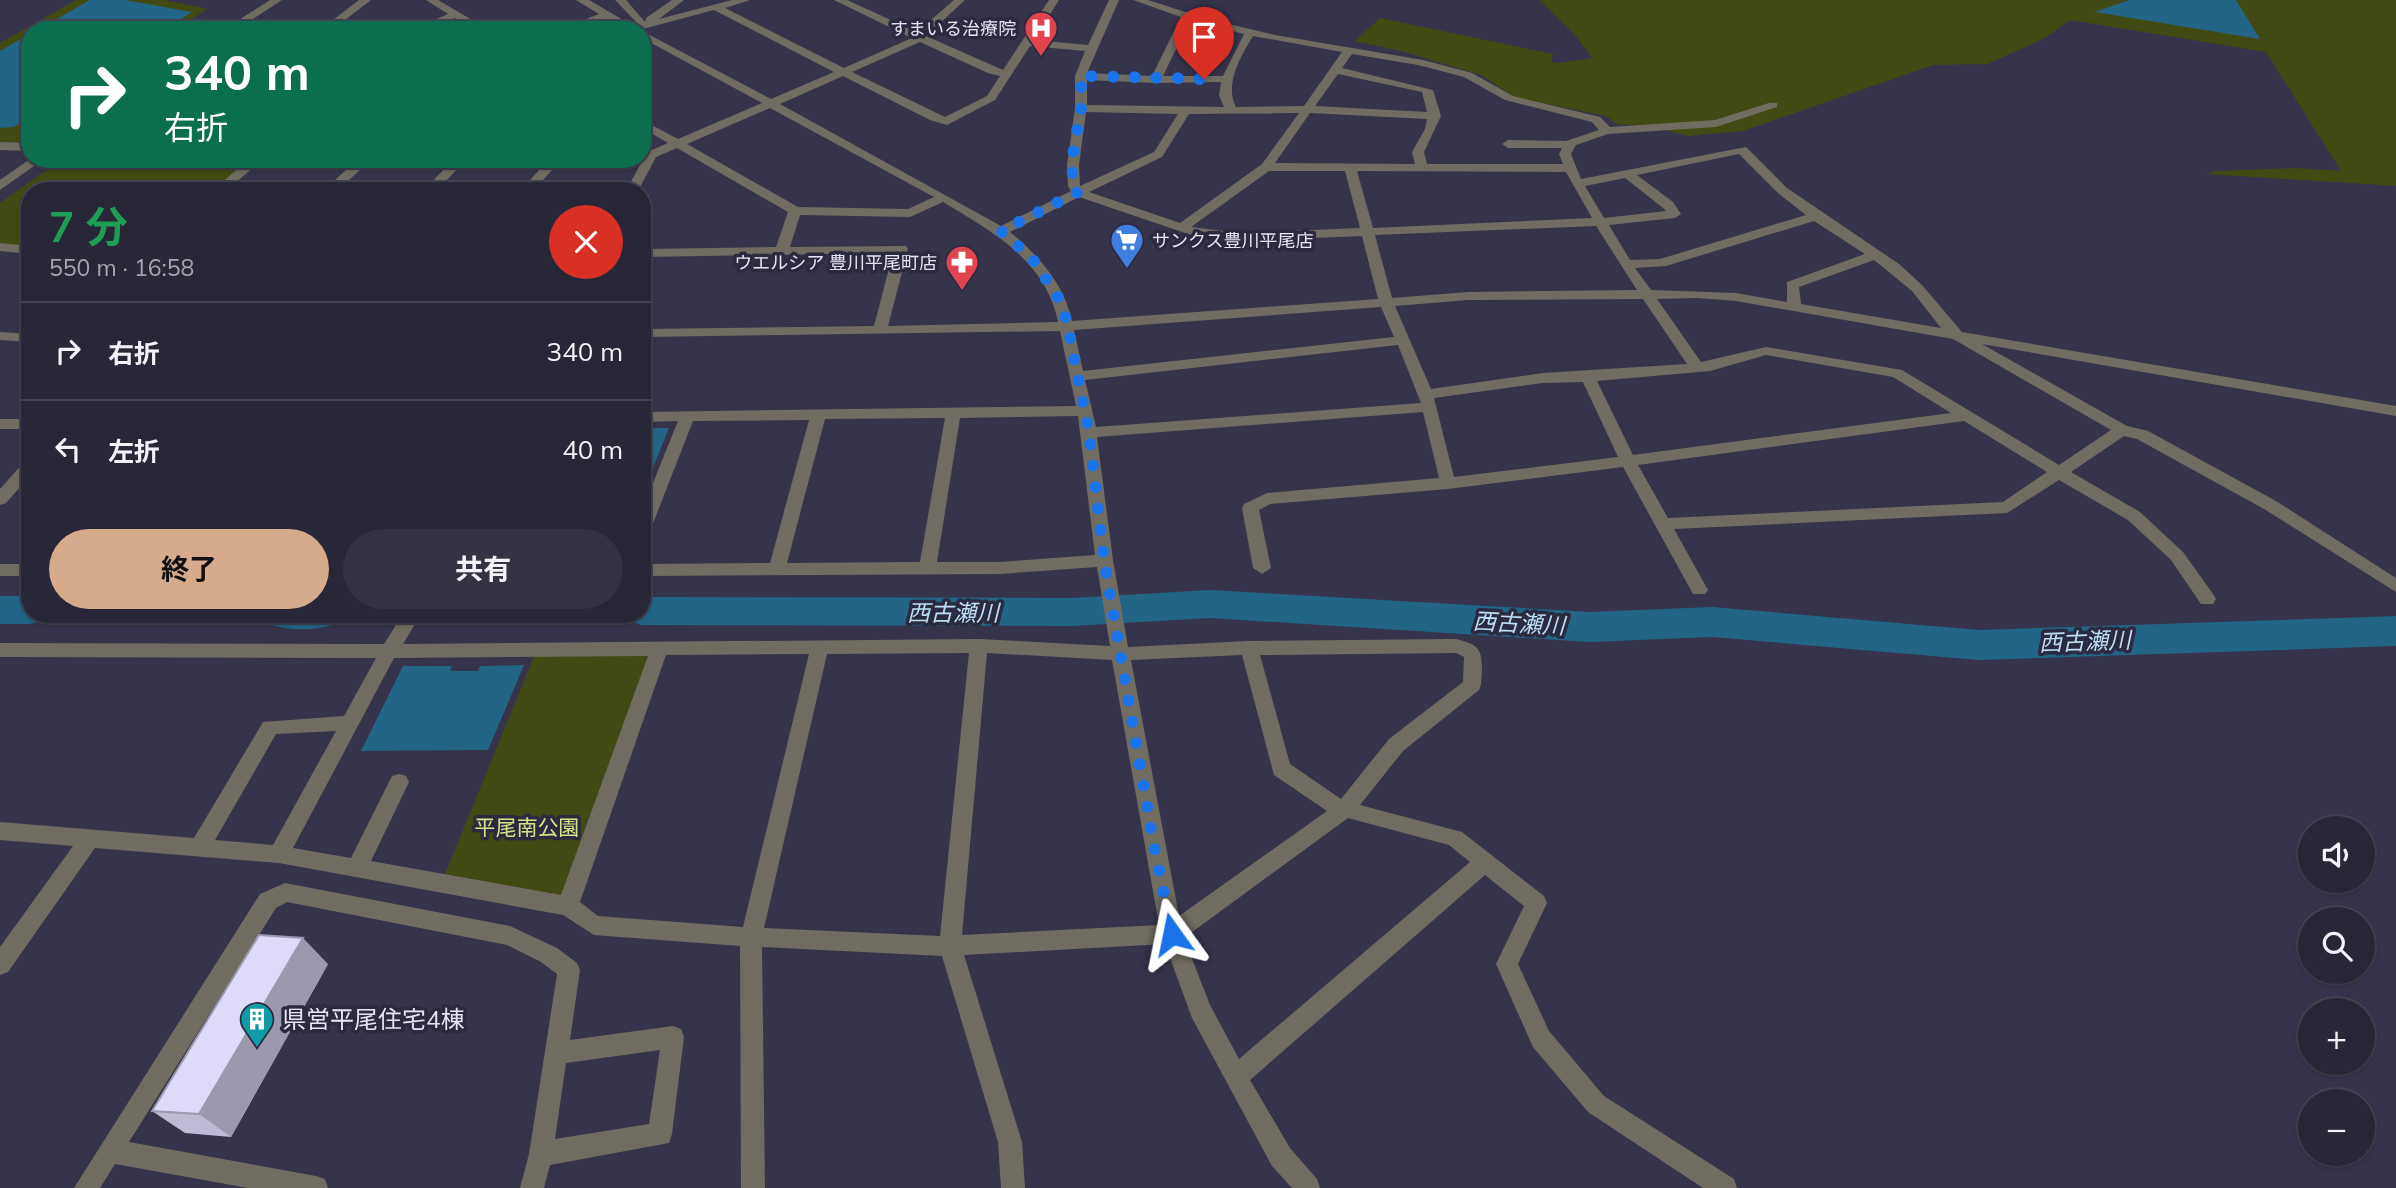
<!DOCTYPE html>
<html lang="ja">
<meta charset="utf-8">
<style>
body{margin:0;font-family:Mulish,"Noto Sans JP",sans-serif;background:#343343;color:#f1f3f6;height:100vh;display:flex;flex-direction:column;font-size:26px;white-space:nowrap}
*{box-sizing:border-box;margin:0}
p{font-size:23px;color:#a5a5ae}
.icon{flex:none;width:38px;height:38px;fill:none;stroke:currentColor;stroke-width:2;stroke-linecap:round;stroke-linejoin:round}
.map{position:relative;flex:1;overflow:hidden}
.side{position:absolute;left:21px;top:182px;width:630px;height:441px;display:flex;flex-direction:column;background:#282738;border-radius:28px;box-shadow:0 2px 5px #0004,0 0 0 2px #444453}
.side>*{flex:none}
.banner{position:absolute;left:21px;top:21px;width:630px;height:147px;border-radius:28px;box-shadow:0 2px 5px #0004,0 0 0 2px #444453;background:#0b6e4f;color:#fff;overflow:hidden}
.buttons{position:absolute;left:2298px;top:816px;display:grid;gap:14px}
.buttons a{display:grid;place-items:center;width:77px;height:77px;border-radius:50%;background:#282738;box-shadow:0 2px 5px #0004,0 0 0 2px #444453;font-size:35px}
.pin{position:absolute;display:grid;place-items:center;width:60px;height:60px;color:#fff;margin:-72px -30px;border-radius:50% 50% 50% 0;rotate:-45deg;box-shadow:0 0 7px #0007}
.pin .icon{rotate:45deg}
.me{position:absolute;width:77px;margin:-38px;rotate:348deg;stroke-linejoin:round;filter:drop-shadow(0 0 5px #0008)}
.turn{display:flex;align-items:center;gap:24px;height:147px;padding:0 28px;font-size:32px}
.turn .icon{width:91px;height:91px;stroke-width:2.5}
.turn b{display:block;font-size:49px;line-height:60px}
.round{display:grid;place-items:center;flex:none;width:74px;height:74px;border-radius:37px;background:#343343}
.overview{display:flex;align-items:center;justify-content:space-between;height:119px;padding:0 28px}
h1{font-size:42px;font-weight:700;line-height:52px;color:#1e9e55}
.cta{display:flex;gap:14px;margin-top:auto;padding:14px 28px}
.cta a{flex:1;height:80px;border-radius:42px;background:#d6ab8b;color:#111;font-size:28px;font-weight:700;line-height:80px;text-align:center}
.cta a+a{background:#343343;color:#f1f3f6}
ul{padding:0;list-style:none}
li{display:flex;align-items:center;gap:21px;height:98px;padding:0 28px;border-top:2px solid #444453}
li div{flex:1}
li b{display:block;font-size:26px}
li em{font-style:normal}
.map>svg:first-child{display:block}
</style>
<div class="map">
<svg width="2396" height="1188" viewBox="0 0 2396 1188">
<rect width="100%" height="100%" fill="#36344a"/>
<g fill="#424a14">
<polygon points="76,0 164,0 208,9 174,30 30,30 30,142 0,142 0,43"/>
<polygon points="1539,0 2396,0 2396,186 2207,174 2216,171 2294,168 2341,171 2266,52 2070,20 2045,38 1988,64 1933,65 1743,131 1688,136 1647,125 1618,125 1606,116 1516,98 1481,75 1401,51 1355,41 1380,18 1553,54 1551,62 1559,63 1592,58 1575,35"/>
<polygon points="62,159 258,159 218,191 30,191 30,247 0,243 0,203"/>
<polygon points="652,652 564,898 445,874 535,654"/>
</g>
<g fill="#226587">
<polygon points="90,0 125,0 192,12 164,30 38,30"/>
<polygon points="2129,0 2236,0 2260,39 2095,12"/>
<polygon points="30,34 30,117 14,127 0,128 0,51"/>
<polygon points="642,428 669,428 642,495"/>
<polygon points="524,665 488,750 361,751 403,666 452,666 450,671 478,671 480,666"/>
</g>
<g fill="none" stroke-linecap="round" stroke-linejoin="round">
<g fill="#226587" fill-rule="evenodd">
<polygon points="1210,590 1590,612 1712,607 1979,630 2396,616 2396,646 1979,660 1712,637 1590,642 1210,618 1072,626 642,625 628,621 624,614 642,614 642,597 1072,598"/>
<polygon points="0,596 30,596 30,614 47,614 44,620 30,624 0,624"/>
<path d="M263 614H341L336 624C314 631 290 631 268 624Z"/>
</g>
<g fill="#716c61" fill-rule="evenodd">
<polygon points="270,0 282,0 236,30 223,30"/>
<polygon points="359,0 371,0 332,30 320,30"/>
<polygon points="426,0 438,0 489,30 476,30 455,18 427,30 412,30 448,14"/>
<polygon points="576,0 589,0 640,30 627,30 607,19 574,30 558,30 599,14"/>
<path d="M615 0H626L645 22 646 18 672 0H684L659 19 732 0H750L725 8 844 68 912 38 834 0H847L917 32 954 0H965L926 36 1003 70 1049 0H1059L1034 40 1088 45 1109 0H1119L1087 73 1152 76 1181 17 1133 0H1148L1207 19 1275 35 1423 60 1472 73 1513 96 1600 117 1610 127 1715 120 1769 103H1777V107L1716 127 1608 134 1576 145 1571 154 1581 179 1746 147 1787 188 1899 264 1922 285 1962 332 2396 406V416L1982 344 2127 426 2148 431 2276 501 2396 578V592L2264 509 2137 439 2124 436 2071 472 2140 512 2183 552 2213 594 2216 599 2213 604H2201L2171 560 2128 520 2059 480 2007 513 1674 529 1708 590 1705 594H1693L1623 467 1448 489 1270 504 1259 510 1271 568 1262 574 1253 568 1242 508 1244 504 1267 493 1439 478 1423 412 1097 437 1113 560 1128 647 1249 641 1456 639C1479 645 1482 648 1482 672 1481 679 1482 684 1479 690L1403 751 1360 805 1462 832 1544 896 1547 903 1518 964 1549 1031 1604 1096 1734 1179 1737 1188H1703L1588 1112 1533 1047 1496 964 1524 906 1485 875 1250 1080 1290 1148 1317 1179 1320 1188H1292L1272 1166 1192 1018 1165 944 964 955 1022 1142 1025 1188H1001L998 1142 942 956 762 947 765 1188H741L740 946 594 935 563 915 279 863 95 848 8 972 0 975V947L73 846 0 840V822L194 838 263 722 344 716 376 658 0 657V643L384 644 403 614H421L403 644 979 639 1110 646 1097 567 1000 574 642 576V564L770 563 809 420 693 421 650 531 642 537V510L678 421 642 422V412L1076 406 1060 331 642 337V329L874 326 893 253 642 257V249L776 247 788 212 677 148 656 157 638 191H626L647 152 668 143 642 128V120L678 139 762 103 642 38V31L771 99 834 72 714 10 643 29ZM1190 20 1244 34 1223 76H1163ZM1253 36 1342 52 1304 106 1236 107C1224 84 1241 56 1253 36ZM920 42 988 73 1000 76 987 96 945 117 852 72ZM1030 46 1085 51 1075 76V108L1067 165 1068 186 1071 191 1001 226 780 104 843 76 930 120 947 125 995 100ZM1352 54 1418 65 1464 77 1505 100 1592 122 1599 130 1566 141 1508 140 1502 144 1508 148H1562L1559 154 1563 164H1427L1424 152 1441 116 1433 90 1342 68ZM1338 74 1422 92 1427 112 1315 106ZM1087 80 1155 83 1221 82 1219 95 1224 107 1087 105ZM770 108 934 197 908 209 798 207 687 144ZM1086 112 1178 114 1154 152 1080 186 1079 165ZM1299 113 1262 164 1180 223 1089 192 1162 157 1189 114ZM1310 113 1427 119 1425 129 1412 152 1415 164 1275 163ZM1739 154 1779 194 1806 215 1660 259 1630 260 1609 225 1675 218 1681 214 1673 202 1637 175ZM1269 171H1345L1360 228 1238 233 1191 227ZM1357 171 1566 172 1592 218 1373 228ZM1625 178 1663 208 1666 211 1604 218 1585 186ZM1079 197 1194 236 1238 241 1362 236 1378 299 1072 321C1064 284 1039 256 1010 232ZM943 202C993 232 1046 261 1058 322L888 326 908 249 906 246 790 247 800 215 910 217ZM1814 221 1865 254 1787 282V302L1736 293 1651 290 1635 268 1666 266ZM1596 226 1637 290 1468 292 1392 298 1375 235ZM1874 260 1912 291 1941 328 1801 304 1799 287ZM1698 298 1736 301 1953 339 2111 430 2059 465 1902 370 1766 347 1701 362 1657 299ZM1643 299 1687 364 1543 373 1431 389 1395 306 1468 300ZM1381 307 1394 337 1083 371 1074 330ZM1398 345 1421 403 1096 427 1085 380ZM1766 355 1893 377 1951 413 1633 455 1597 381 1710 371ZM1583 382 1618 457 1454 477 1434 398 1543 383ZM1078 416 1095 555 1000 562H937L960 418ZM945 418 920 562 787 563 825 419ZM1964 421 2047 472 2003 502 1668 518 1638 465ZM969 653 940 936 764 928 827 654ZM987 653 1112 660 1159 925 962 935ZM1456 653 1464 657 1463 682 1389 739 1341 799 1290 764 1260 655ZM809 654 743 927 598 916 580 902 666 655ZM1242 655 1274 775 1327 811 1179 916 1131 660ZM648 656 561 895 371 861 409 782 406 776 399 774 392 776 351 858 293 848 394 658ZM336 731 273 845 215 840 276 734ZM1348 818 1449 845 1470 862 1239 1059 1210 1005 1184 938Z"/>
<polygon points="0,142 30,143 30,151 0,150"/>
<polygon points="30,159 44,159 0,190 0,180"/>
<polygon points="249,159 263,159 226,191 212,191"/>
<polygon points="358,159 372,159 337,191 323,191"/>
<polygon points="454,159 467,159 436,191 423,191"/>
<polygon points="549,159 562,159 533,191 520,191"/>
<polygon points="0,243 30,246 30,254 0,251"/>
<polygon points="0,332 30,334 30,342 0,340"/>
<rect x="0" y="419" width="30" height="10"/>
<polygon points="30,461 30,476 6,503 0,505 0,489 24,462"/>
<rect x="0" y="564" width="30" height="12"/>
<path d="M285 883 510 926 557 948 577 963 580 970 570 1040 673 1026 681 1029 684 1037 672 1134 669 1143 550 1165 544 1188H520L529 1154 557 974 541 962 507 945 287 902 276 908 129 1142 316 1176 325 1179 328 1188H248L115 1164 100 1188H74L260 894ZM660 1050 649 1124 555 1139 566 1063Z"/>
</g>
</g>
<polygon fill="#bebcd4" points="328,964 231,1137 185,1133 152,1111"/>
<polygon fill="#9b99ad" points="303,938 328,964 231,1137 199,1114"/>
<polygon fill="#dddbf7" stroke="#9b99ad" stroke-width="2" points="259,935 303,938 199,1114 152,1111"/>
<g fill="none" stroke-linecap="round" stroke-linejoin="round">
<path stroke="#1a73e8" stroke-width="12" stroke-dasharray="0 21.6" d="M1172 934 1154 846 1104 560 1089 433 1068 327 1061 302 1032 258 1001 231 1078 192C1065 173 1078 131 1081 109 1082 98 1081 87 1081 76L1204 79"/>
</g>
<defs>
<symbol id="hospital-pin" viewBox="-11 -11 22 30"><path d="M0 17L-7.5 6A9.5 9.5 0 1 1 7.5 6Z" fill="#e0444e" stroke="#2c2a3f"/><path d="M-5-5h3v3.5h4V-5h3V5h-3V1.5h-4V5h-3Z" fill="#fff"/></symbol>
<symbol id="supermarket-pin" viewBox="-11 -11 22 30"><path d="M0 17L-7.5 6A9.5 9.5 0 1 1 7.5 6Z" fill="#3f7fe0" stroke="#2c2a3f"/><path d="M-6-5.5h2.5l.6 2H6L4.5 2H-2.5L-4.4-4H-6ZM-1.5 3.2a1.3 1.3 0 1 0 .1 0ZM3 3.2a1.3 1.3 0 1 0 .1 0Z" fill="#fff"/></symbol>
<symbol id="pharmacy-pin" viewBox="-11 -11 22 30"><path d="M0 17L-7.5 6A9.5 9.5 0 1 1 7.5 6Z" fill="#e0444e" stroke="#2c2a3f"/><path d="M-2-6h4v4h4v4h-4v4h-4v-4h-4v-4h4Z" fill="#fff"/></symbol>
<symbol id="building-pin" viewBox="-11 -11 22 30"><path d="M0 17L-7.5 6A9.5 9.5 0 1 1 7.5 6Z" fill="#0f9aa8" stroke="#2c2a3f"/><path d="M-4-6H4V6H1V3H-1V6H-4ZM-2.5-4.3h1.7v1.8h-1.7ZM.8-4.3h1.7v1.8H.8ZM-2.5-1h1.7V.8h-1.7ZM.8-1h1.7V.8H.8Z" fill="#fff"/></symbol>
</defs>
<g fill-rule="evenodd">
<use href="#hospital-pin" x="1022" y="9" width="38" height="52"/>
<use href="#supermarket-pin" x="1108" y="221" width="38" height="52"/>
<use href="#pharmacy-pin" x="943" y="243" width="38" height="52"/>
<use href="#building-pin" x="238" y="1000" width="38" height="52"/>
</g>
<g text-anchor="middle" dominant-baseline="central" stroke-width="7" stroke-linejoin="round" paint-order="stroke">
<g font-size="18" fill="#e5e4f2" stroke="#2c2a3f" text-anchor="end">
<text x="1016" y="28">すまいる治療院</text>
<text x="1152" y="240" text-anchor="start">サンクス豊川平尾店</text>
<text x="937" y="262">ウエルシア 豊川平尾町店</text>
</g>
<g font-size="21" fill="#d4e389" stroke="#2c2a3f">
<text x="527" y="827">平尾南公園</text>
</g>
<g font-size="23" font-style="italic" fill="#bcdef3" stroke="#2c2a3f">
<text x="953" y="612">西古瀬川</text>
<text transform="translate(1519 623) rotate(3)">西古瀬川</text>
<text transform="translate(2085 641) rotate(-2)">西古瀬川</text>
</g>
<g font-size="24" fill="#e5e4f2" stroke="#2c2a3f" text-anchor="start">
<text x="282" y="1019">県営平尾住宅4棟</text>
</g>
</g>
</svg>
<div class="buttons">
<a><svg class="icon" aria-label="sound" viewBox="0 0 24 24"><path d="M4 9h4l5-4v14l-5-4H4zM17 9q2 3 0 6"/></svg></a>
<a><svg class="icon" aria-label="search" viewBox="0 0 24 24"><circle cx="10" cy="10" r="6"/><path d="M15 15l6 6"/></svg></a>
<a>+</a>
<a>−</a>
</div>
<div class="pin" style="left:1204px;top:79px;background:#d93025"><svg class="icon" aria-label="arrive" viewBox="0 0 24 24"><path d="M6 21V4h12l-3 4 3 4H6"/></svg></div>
<svg class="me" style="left:1172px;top:934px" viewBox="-20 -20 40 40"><path d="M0-17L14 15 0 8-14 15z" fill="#1a73e8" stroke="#fff" stroke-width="4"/></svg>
<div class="banner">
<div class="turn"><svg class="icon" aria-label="right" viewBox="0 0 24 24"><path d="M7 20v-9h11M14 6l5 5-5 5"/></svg><div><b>340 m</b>右折</div></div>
</div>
<section class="side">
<div class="overview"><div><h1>7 分</h1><p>550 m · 16:58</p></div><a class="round" style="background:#d93025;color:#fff"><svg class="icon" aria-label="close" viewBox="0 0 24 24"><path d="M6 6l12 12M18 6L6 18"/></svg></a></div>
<ul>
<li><svg class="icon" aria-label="right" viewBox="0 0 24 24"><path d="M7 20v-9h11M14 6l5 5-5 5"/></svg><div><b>右折</b></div><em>340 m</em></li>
<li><svg class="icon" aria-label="left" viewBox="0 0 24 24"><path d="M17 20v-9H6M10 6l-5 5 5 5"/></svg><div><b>左折</b></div><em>40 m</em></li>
</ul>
<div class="cta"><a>終了</a><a>共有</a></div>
</section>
</div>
